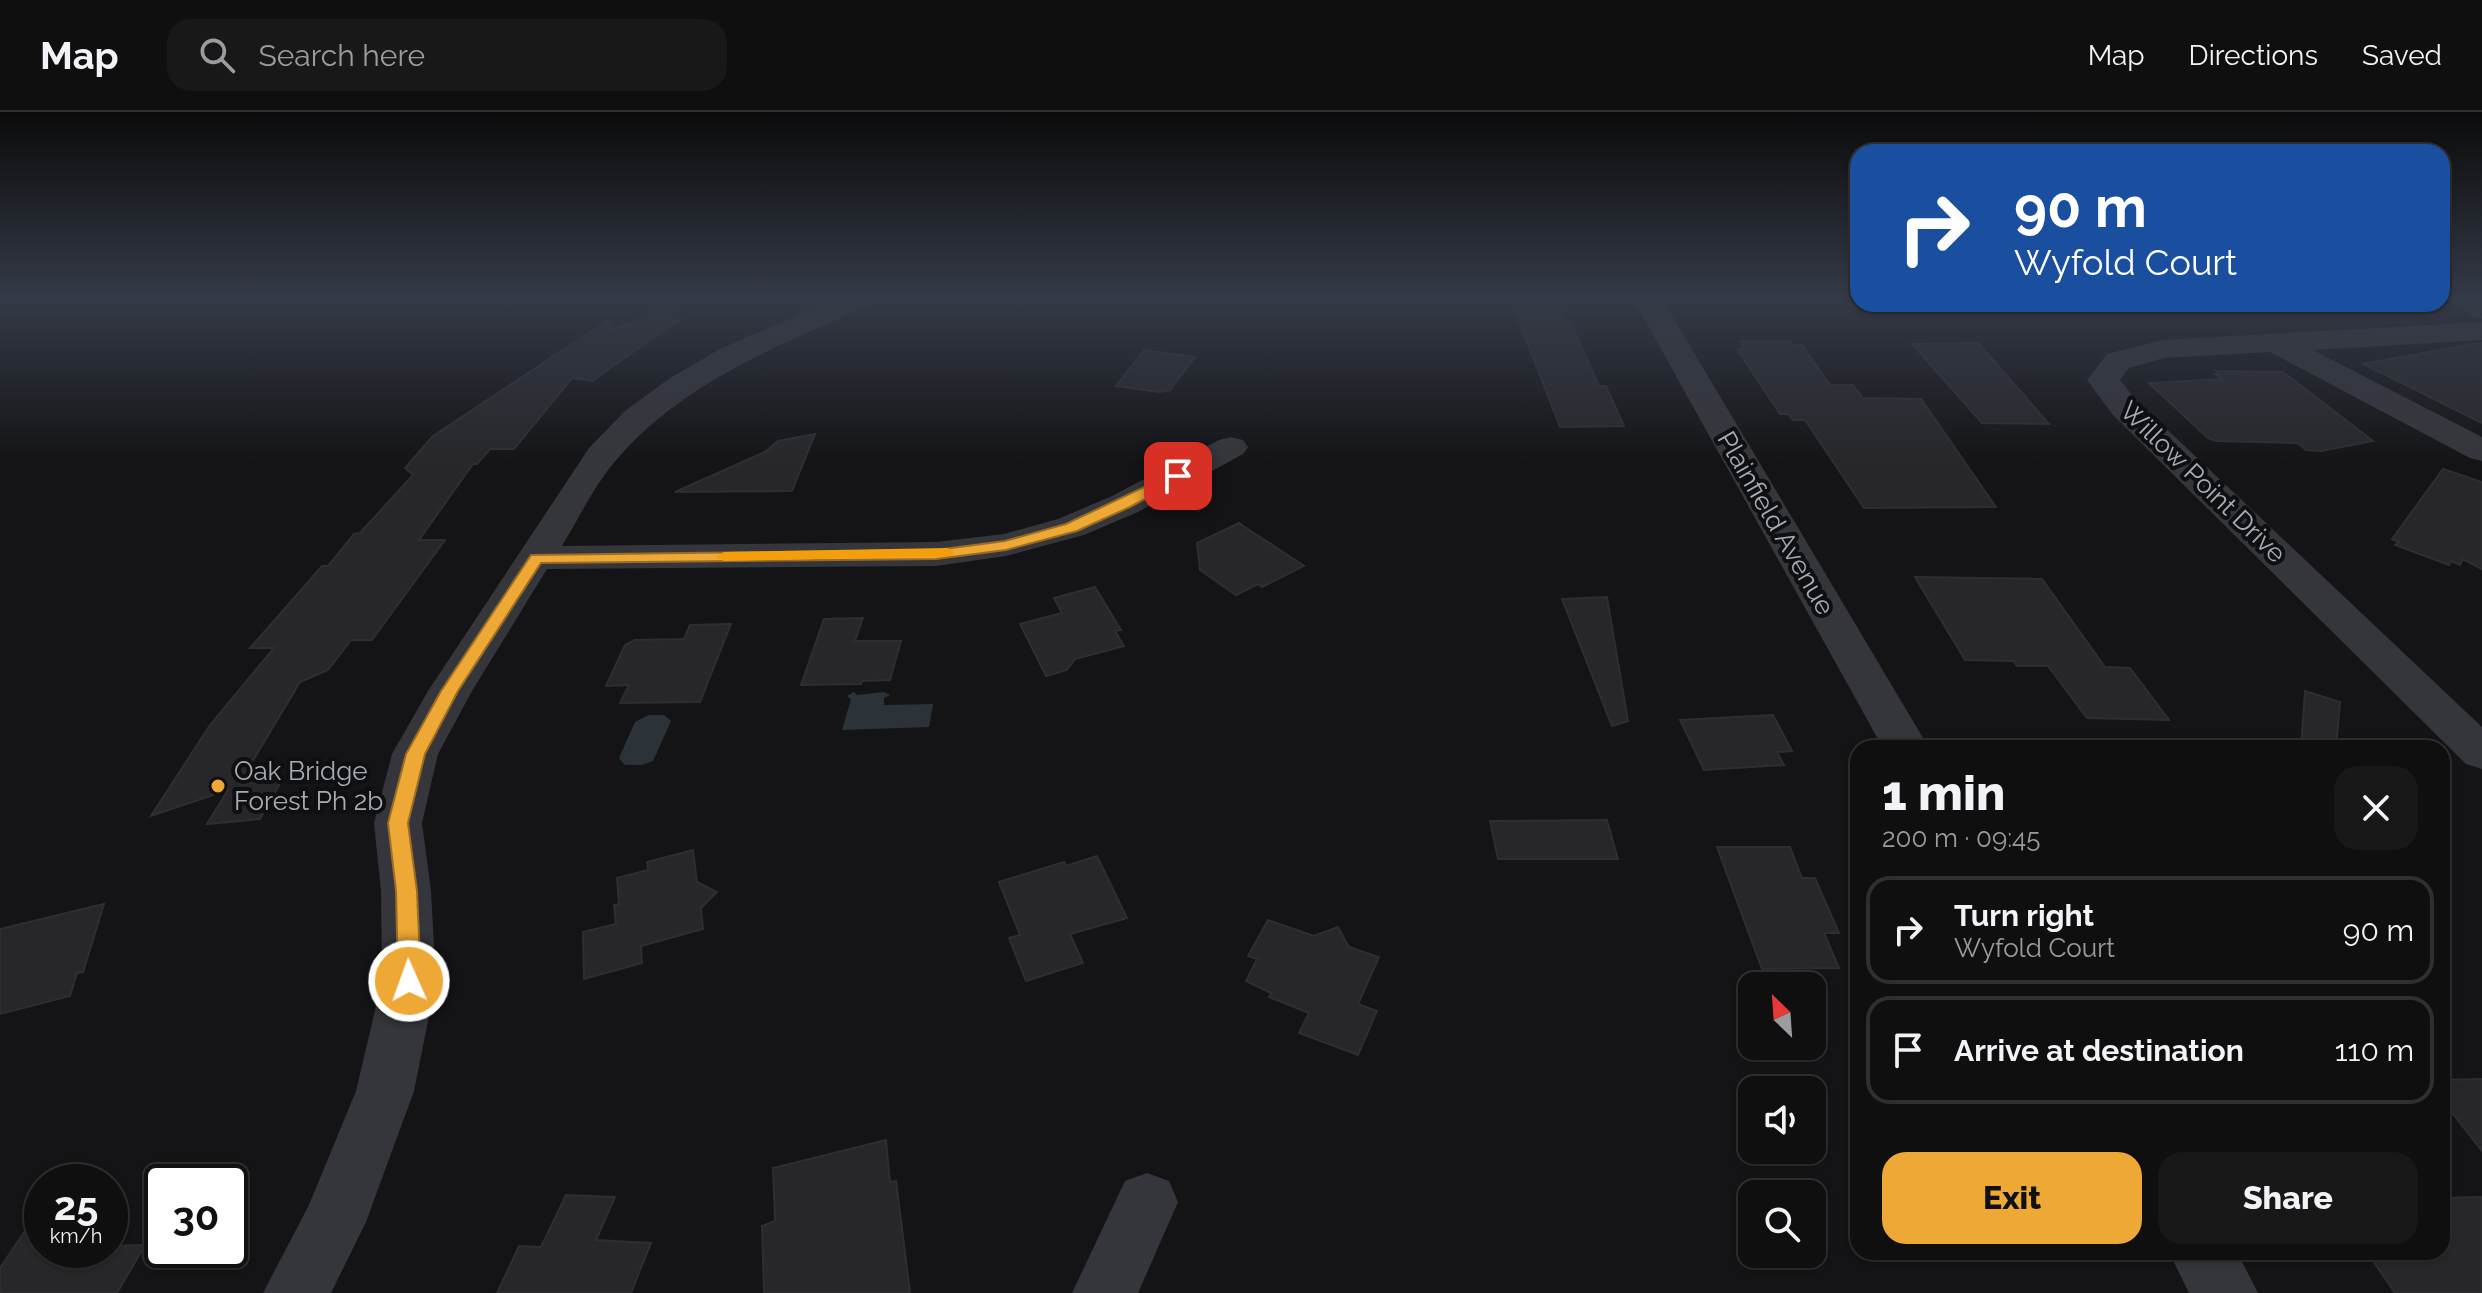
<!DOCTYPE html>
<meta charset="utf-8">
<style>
body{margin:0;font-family:Raleway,sans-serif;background:#181819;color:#f1f3f6;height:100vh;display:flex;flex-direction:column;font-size:30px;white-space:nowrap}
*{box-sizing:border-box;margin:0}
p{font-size:26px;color:#9b9c9f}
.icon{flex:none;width:44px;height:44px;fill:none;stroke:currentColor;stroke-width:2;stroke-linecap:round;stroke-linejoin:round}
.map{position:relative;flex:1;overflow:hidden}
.sheet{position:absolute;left:1850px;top:628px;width:600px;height:520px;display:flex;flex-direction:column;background:#0f0f10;border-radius:24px;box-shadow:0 2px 6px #0004,0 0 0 2px #2f2f30}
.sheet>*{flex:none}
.guide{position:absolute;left:1850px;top:32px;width:600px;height:168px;border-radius:24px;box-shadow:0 2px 6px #0004,0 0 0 2px #2f2f30;background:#1a4fa0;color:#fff;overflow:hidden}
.needle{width:52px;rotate:335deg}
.tools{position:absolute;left:1738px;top:860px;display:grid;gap:16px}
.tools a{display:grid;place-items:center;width:88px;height:88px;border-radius:16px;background:#0f0f10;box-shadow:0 2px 6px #0004,0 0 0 2px #2f2f30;font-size:40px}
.speed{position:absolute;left:24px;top:1052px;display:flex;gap:16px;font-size:40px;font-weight:700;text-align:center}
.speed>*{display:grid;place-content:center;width:104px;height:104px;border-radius:50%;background:#0f0f10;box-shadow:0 2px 6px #0004,0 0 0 2px #2f2f30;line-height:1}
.speed small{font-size:20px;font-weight:400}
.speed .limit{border:4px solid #111;border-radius:12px;background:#fff;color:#111}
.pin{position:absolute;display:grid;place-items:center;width:68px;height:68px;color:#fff;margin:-34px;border-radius:16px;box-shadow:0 4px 12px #0006}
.me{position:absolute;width:88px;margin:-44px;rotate:358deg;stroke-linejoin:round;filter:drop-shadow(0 0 6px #0008)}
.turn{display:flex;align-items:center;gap:28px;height:168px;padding:0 32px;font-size:36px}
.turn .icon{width:104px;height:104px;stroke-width:2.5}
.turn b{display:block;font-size:56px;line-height:68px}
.round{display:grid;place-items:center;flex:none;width:84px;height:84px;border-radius:24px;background:#181819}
.head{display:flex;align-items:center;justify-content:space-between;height:136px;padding:0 32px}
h1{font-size:48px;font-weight:800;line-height:60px}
.action{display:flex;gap:16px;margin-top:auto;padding:16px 32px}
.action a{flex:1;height:92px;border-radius:24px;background:#eda835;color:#111;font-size:32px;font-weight:800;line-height:92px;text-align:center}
.action a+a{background:#181819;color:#f1f3f6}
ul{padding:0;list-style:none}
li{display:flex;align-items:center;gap:24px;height:108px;margin:0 16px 12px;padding:0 16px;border:4px solid #2f2f30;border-radius:24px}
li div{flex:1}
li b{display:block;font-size:30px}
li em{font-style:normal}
header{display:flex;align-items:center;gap:48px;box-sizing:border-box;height:112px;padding:0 40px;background:#0f0f10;border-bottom:2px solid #2f2f30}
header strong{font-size:38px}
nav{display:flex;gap:44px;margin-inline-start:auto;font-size:28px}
.search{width:560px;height:72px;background:#181819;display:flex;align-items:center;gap:20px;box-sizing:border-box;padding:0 28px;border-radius:24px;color:#9b9c9f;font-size:30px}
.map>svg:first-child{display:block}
</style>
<header>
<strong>Map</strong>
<div class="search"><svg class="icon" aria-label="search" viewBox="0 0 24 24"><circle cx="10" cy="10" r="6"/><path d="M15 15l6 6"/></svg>Search here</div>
<nav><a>Map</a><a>Directions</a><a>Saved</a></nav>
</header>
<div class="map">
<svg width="2482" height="1181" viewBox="0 0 2482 1181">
<rect width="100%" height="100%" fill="#141416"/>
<g fill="#2b3339">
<polygon points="854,580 857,583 884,580 890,583 884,586 884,593 933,592 929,615 842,618 851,587 847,584"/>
<polygon points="649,603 664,603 671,609 653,649 642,653 625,653 619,646 635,610"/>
</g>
<g fill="#27272a" stroke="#2e2e32" stroke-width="2">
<polygon points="671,193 680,207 592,269 572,266 514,337 490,337 477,352 473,352 419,428 445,428 372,528 351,528 328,558 300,570 239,672 282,668 260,707 207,712 228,678 151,704 210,613 274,536 250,536 322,454 328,454 354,422 360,421 413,363 405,356 433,324 608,208 614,215 610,219"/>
<polygon points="1558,195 1565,210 1570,210 1599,274 1606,274 1624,314 1560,315 1514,196"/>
<polygon points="1740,229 1789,229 1792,233 1802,233 1830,273 1853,273 1863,286 1921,287 1996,395 1864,396 1805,308 1793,308 1788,302 1780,302 1737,237 1745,237"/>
<polygon points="1978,231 2049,312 1982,311 1912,232"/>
<polygon points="2482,231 2482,311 2363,252 2473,232"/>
<polygon points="1144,238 1195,245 1170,278 1159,280 1116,274"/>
<polygon points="2216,259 2283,260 2373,329 2321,339 2306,338 2298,331 2217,329 2208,326 2149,271 2222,267 2215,262 2219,262"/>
<polygon points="815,322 792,379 675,380 765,340 778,329"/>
<polygon points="2443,357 2482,370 2482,457 2463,447 2460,453 2451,449 2449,453 2395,433 2399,430 2392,427"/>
<polygon points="1239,411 1304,454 1262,475 1258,472 1236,483 1200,458 1197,431"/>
<polygon points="1915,465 2042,467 2105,555 2130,556 2169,608 2087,606 2048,554 2017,554 2014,549 1965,548"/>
<polygon points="1095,475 1121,518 1115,519 1124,534 1075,547 1067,558 1046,564 1020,512 1062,501 1054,486"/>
<polygon points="1607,485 1628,609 1612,614 1562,487"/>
<polygon points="863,506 855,529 901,529 890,568 862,569 861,572 801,573 824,507"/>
<polygon points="731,512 700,590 620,591 629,573 606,574 625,533 635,528 684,527 690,513"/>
<polygon points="2305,579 2340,590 2336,636 2301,636"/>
<polygon points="1773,603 1792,639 1777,640 1784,653 1704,658 1680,608"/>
<polygon points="1607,708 1618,747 1498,747 1490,709"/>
<polygon points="1717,735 1790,735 1802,766 1815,766 1839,821 1824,821 1839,856 1762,857"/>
<polygon points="693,738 697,770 717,780 701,796 703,817 641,834 642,851 584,867 583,820 616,812 614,793 619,792 617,766 648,758 647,750"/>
<polygon points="1097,744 1127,806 1070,822 1083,851 1026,869 1009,826 1020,823 999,770 1064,750 1066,754"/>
<polygon points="104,792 83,860 77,861 70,884 0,902 0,817"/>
<polygon points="1268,808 1314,824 1338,815 1349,835 1379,845 1358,892 1377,899 1358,943 1299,921 1309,901 1269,885 1271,881 1246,869 1257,847 1248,844"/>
<polygon points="2482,967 2482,1039 2442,988 2442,968"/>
<polygon points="886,1028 890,1070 896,1069 910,1181 764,1181 762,1114 775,1109 773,1056"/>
<polygon points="566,1083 615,1085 596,1128 651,1131 631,1181 497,1181 519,1134 541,1135"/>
<polygon points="2482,1085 2482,1181 2395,1181 2367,1140 2442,1140 2442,1086"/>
<polygon points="42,1094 42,1138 110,1138 110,1134 145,1133 117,1181 0,1181 0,1156"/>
</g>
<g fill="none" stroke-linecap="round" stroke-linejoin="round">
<g fill="#35363b" fill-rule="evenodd">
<path d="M840 185H879L875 191C783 232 685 268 617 347 595 372 579 406 562 434L936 430 1004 422 1058 407 1112 384 1219 328 1231 325 1243 328 1248 335 1243 342 1138 400 1084 423 1006 444 936 454 547 457 472 579 438 642 422 711 431 779 436 869 414 979 366 1110 331 1181H263L309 1093 356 979 382 869 381 779 374 711 392 642 428 579 589 336 625 299 670 266 720 237Z"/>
<polygon points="1632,185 1661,185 1929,636 1883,636"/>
<polygon points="2450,185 2482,185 2482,207 2472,204"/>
<polygon points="2482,210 2482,228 2313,238 2482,325 2482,349 2470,346 2270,240 2164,246 2129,256 2120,268 2137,289 2482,615 2482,657 2466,652 2113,303 2087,268 2107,242 2163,228"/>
<polygon points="1147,1061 1169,1069 1178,1090 1138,1181 1072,1181 1125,1069"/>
<polygon points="2169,1140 2237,1140 2258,1181 2189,1181"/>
</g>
</g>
<linearGradient id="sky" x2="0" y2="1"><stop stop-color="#0b0b0c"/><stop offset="0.53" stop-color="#343a47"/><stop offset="1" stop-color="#343a47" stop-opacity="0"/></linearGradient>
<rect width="2482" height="351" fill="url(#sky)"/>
<polygon fill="#eda835" stroke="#9a6d22" stroke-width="2" points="1178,359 1183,360 1183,367 1130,395 1077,419 1006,438 936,447 541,451 458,579 425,642 408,711 417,779 421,869 417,875 409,878 401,875 398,869 396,779 388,711 406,642 441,579 531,443 936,438 1005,429 1066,412"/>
<polygon fill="#f59e0b" points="947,436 953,438 953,444 724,449 716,445 724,440"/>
<circle fill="#eda835" stroke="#0f0f11" stroke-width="3" cx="218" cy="674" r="8"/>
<g text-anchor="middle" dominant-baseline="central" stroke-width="8" stroke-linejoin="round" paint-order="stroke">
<g font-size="26" fill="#a6acb6" stroke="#0f0f11">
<text transform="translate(2203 370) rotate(44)">Willow Point Drive</text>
<text transform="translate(1776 411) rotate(60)">Plainfield Avenue</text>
</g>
<g font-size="26" fill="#a6acb6" stroke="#0f0f11" text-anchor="start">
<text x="234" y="659">Oak Bridge<tspan x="234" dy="30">Forest Ph 2b</tspan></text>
</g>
</g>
</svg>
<div class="tools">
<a><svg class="needle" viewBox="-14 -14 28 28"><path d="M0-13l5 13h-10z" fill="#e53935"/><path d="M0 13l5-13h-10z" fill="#9b9c9f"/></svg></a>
<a><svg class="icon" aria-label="sound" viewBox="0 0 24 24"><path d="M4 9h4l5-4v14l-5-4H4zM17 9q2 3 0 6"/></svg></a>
<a><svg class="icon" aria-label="search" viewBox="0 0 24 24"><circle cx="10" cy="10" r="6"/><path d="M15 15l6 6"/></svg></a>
</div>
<div class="speed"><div>25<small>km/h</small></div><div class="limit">30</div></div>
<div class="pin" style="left:1178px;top:364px;background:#d93025"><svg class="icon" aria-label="arrive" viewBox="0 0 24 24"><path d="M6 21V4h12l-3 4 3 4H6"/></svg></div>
<svg class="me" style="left:409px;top:869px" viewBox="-20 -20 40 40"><circle r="17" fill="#eda835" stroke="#fff" stroke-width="3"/><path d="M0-11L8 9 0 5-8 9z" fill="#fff"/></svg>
<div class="guide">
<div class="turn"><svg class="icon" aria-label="right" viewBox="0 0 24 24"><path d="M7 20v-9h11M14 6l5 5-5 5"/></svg><div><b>90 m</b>Wyfold Court</div></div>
</div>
<section class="sheet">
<div class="head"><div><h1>1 min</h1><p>200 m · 09:45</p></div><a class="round"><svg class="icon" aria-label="close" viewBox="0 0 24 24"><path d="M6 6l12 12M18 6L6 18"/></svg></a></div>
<ul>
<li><svg class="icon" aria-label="right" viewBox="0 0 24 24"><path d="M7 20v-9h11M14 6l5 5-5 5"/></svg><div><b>Turn right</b><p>Wyfold Court</p></div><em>90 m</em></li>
<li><svg class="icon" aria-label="arrive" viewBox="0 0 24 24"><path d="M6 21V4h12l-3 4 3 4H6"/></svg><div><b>Arrive at destination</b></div><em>110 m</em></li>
</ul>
<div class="action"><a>Exit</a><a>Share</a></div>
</section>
</div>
